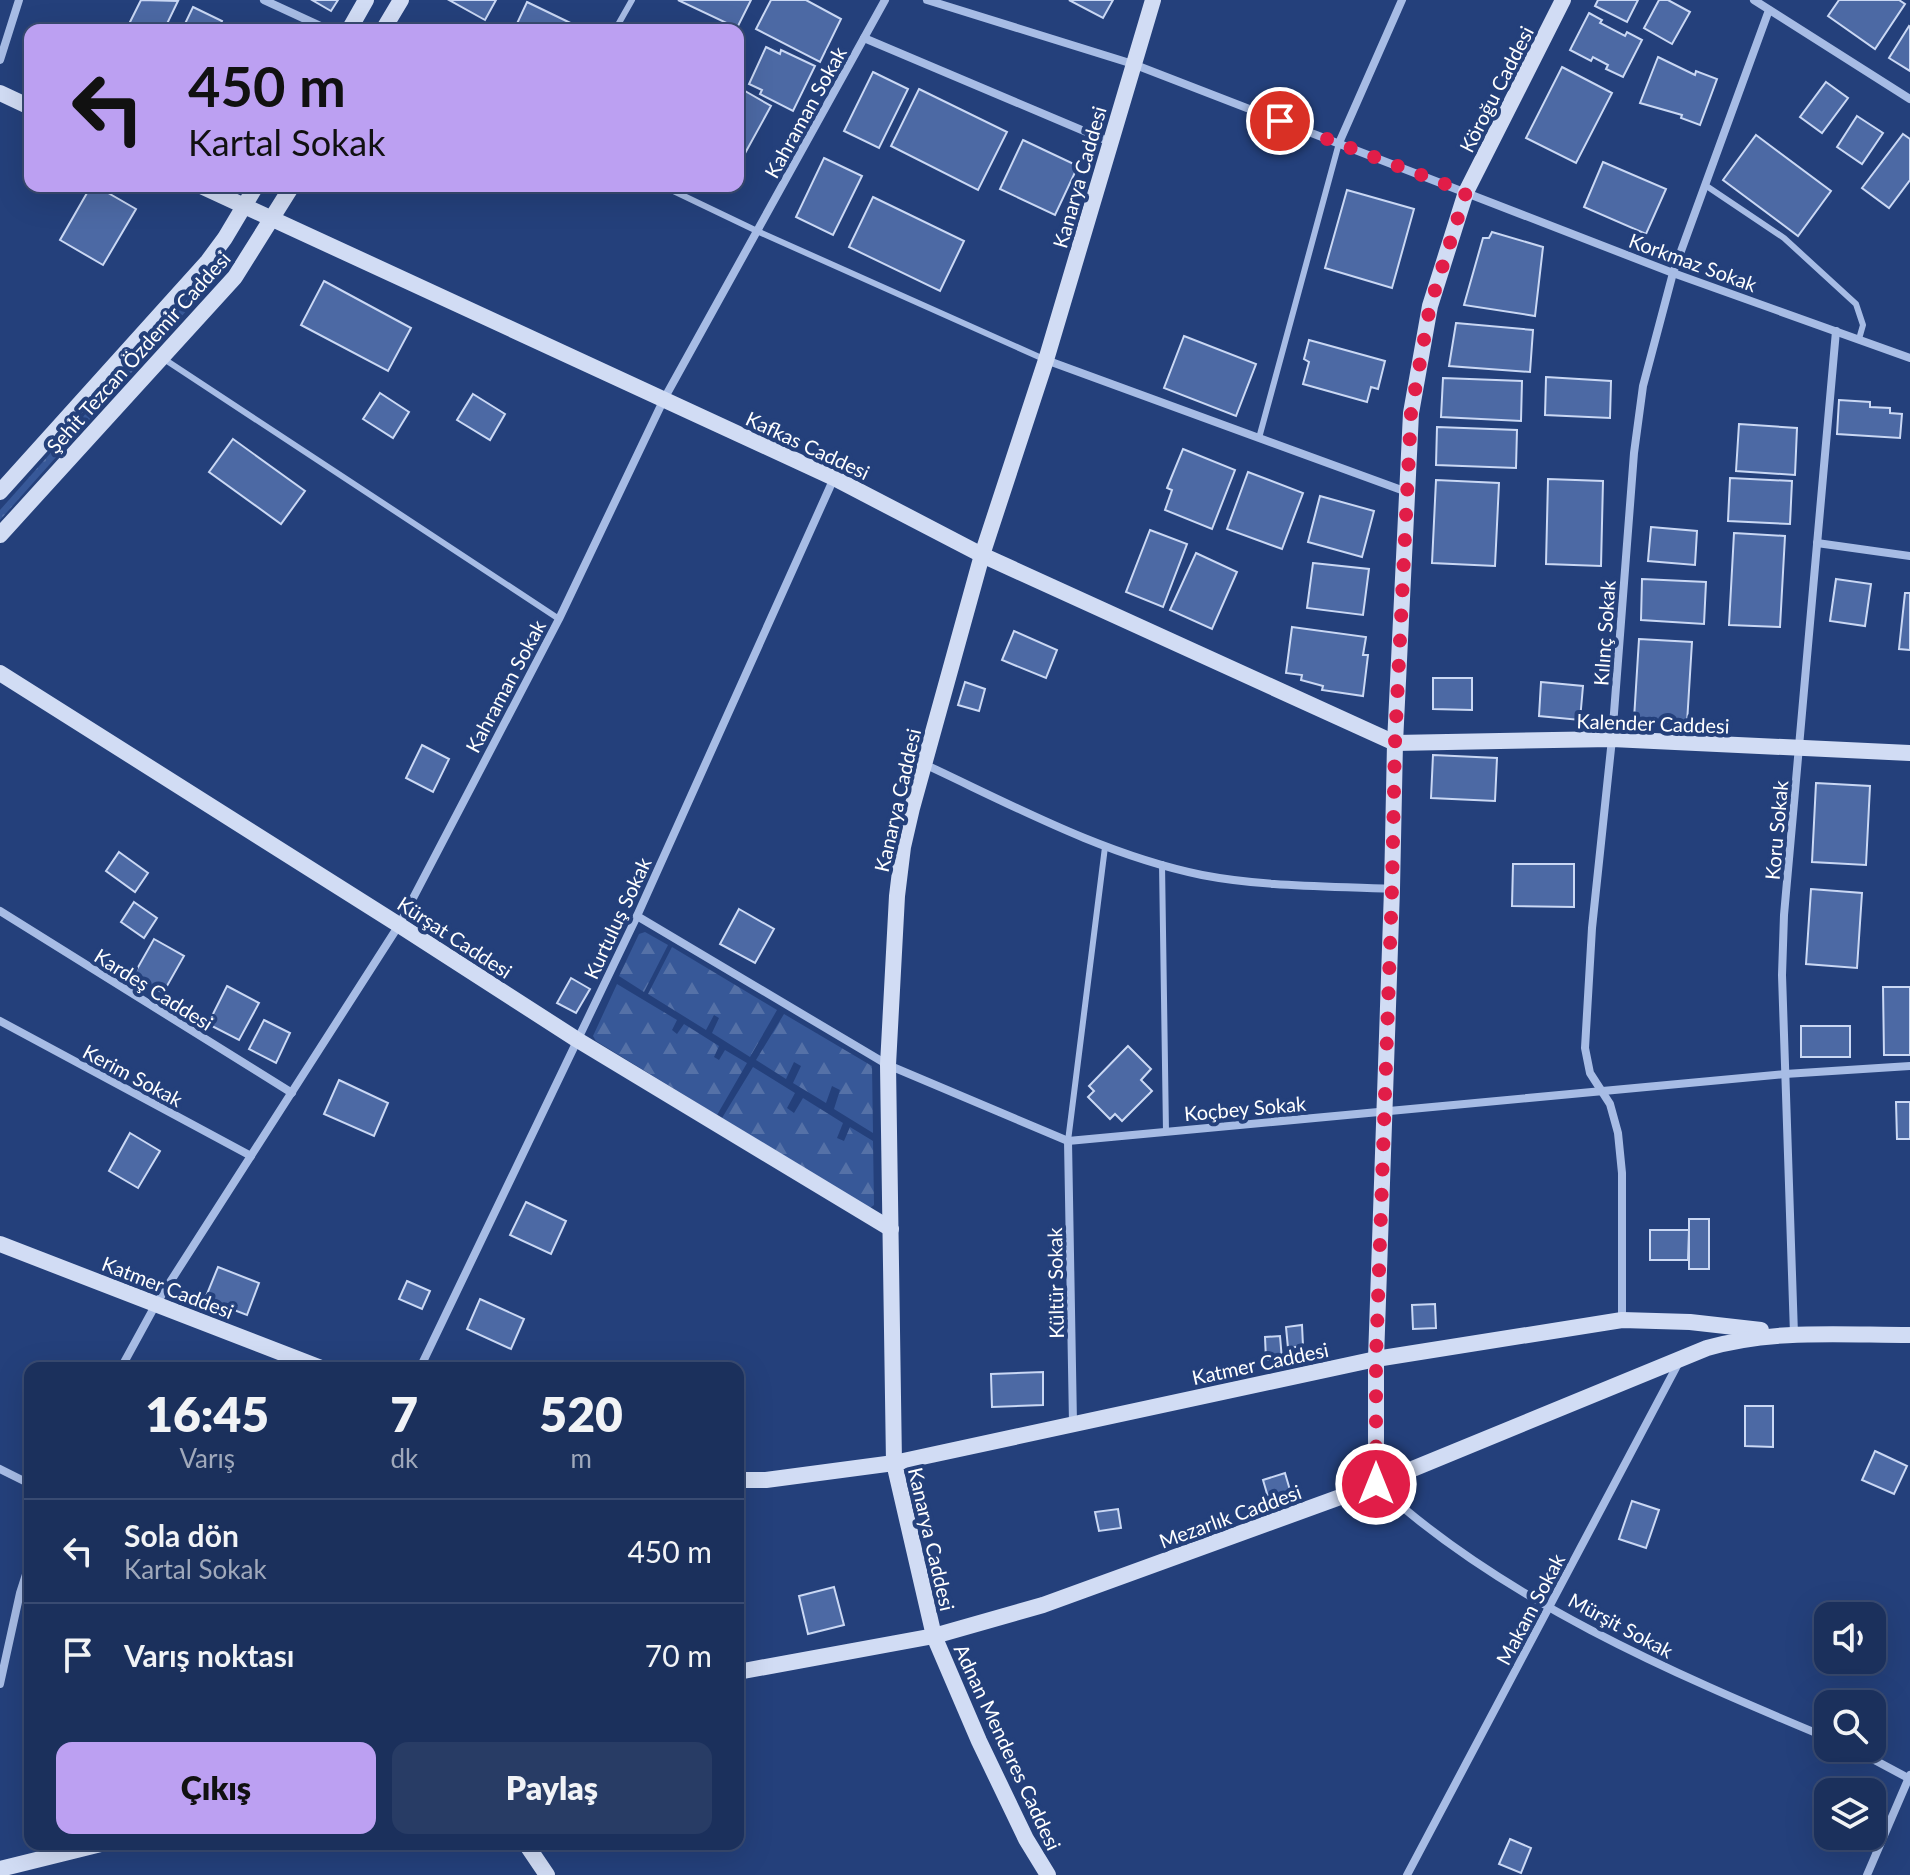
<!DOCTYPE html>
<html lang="tr">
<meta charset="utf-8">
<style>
body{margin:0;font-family:Lato,sans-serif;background:#283c65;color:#f1f3f6;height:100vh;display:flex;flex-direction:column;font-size:30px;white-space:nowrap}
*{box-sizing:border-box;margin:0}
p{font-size:26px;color:#a0a9bb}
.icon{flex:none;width:44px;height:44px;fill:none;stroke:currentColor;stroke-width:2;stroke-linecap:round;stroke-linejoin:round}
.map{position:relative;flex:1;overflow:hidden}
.side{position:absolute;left:24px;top:1362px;width:720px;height:488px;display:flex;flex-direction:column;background:#1b305c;border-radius:16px;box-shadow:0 8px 32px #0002,0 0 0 2px #394b72}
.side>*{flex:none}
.top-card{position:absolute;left:24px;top:24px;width:720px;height:168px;border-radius:16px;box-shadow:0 8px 32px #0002,0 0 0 2px #394b72;background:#bca0f2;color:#111;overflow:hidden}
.controls{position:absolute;left:1814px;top:1602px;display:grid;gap:16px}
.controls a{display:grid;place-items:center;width:72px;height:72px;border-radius:16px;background:#1b305c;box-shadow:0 8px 32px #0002,0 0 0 2px #394b72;font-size:40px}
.pin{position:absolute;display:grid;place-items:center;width:68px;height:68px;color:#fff;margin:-34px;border:4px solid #fff;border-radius:50%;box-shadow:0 2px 8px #0007}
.me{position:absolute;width:88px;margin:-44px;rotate:0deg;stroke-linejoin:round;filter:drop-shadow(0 0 6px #0008)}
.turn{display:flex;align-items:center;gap:28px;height:168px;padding:0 32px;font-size:36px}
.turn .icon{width:104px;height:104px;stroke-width:2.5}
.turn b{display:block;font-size:56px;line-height:68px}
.eta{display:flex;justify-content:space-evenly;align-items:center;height:136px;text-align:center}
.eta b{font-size:48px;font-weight:800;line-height:56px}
.cta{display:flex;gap:16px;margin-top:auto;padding:16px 32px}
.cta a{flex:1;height:92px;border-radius:16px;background:#bca0f2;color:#111;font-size:32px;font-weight:800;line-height:92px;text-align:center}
.cta a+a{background:#283c65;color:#f1f3f6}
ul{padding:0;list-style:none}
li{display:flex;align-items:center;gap:24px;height:104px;padding:0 32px;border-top:2px solid #394b72}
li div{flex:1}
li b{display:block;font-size:30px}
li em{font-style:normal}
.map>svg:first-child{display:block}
</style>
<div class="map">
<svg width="1910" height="1875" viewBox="0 0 1910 1875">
<defs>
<pattern id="grass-dots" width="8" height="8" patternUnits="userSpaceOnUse" patternTransform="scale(2)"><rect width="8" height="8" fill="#375898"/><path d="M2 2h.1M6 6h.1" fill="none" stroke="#5571a7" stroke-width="1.8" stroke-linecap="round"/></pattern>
<pattern id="forest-firs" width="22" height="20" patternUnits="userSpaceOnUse" patternTransform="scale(2)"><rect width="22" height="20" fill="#375898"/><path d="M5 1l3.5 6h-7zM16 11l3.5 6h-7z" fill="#5571a7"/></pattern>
</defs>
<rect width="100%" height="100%" fill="#24407b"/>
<polygon fill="url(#grass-dots)" points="225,257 229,263 0,520 0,510"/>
<g fill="url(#forest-firs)">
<polygon points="645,932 668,945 644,992 619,976 639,934"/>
<polygon points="672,947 777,1010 750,1057 712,1033 719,1018 714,1015 706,1030 648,994"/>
<polygon points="617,984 677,1020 672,1030 677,1034 684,1024 719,1046 714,1057 719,1060 725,1050 747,1063 717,1115 596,1041 593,1036"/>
<polygon points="784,1014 872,1066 873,1133 834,1109 840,1090 832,1086 826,1103 793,1083 801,1066 794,1062 786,1079 756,1060"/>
<polygon points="753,1067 795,1093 787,1108 794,1113 803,1098 843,1123 837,1138 844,1141 850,1127 873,1141 874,1205 870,1208 722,1118"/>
</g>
<g fill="#4c69a4" stroke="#cad8f4" stroke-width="2">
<polygon points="141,0 178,1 164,30 126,30"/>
<polygon points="312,0 338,0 331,11"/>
<polygon points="449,0 496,0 485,20"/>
<polygon points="678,0 751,0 737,28"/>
<polygon points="771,0 806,0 841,19 820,62 756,29"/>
<polygon points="1069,0 1113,0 1103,18"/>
<polygon points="1598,0 1638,0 1627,22 1595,6"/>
<polygon points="1659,0 1668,0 1690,12 1672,44 1644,28"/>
<polygon points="1839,0 1899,0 1905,4 1875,49 1828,16"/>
<polygon points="527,2 585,30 514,30"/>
<polygon points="193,7 222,21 218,30 182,30"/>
<polygon points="1589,13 1602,20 1600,23 1625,36 1627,32 1642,40 1623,77 1606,69 1608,65 1593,57 1591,61 1570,50"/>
<polygon points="1909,26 1910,27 1910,71 1889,58"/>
<polygon points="766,47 780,54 781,50 815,66 793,111 760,94 762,90 749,84"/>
<polygon points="1658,57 1695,75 1696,71 1717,79 1700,125 1681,118 1682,115 1640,103"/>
<polygon points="1562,67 1612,93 1576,163 1526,138"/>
<polygon points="873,72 908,89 879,148 844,131"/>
<polygon points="1826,82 1848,98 1822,133 1800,117"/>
<polygon points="738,87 771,106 738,166"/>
<polygon points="919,89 1007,132 978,190 891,146"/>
<polygon points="1857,116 1883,133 1862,164 1837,147"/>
<polygon points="1903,134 1910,139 1910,180 1889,208 1862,188"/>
<polygon points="1756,135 1831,191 1798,236 1723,180"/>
<polygon points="1023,140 1078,166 1055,215 1000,189"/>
<polygon points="824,158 862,176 833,235 796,217"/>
<polygon points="1603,162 1666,189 1646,234 1584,207"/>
<polygon points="91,186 96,186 136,209 103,265 60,240"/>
<polygon points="1347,190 1414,209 1392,288 1325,268"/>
<polygon points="873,197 964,241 940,291 849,247"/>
<polygon points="1492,232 1543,247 1535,316 1464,305 1483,238 1489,238"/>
<polygon points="324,281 411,328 388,371 301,325"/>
<polygon points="1456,323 1533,330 1530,372 1449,366"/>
<polygon points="1184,336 1256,364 1236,416 1164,388"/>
<polygon points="1309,340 1385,361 1378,389 1371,387 1367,402 1303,384 1309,362 1304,359"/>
<polygon points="1546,377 1611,381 1610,418 1545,415"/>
<polygon points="1443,378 1522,381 1521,421 1441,417"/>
<polygon points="380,393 409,412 393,438 363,419"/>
<polygon points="473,394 505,414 490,440 457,420"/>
<polygon points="1839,400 1870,402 1870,407 1890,408 1890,413 1902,414 1900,438 1837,434"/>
<polygon points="1739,424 1797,428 1795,475 1736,471"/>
<polygon points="1437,427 1517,430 1516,468 1436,465"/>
<polygon points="233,439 305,491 281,524 209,472"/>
<polygon points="1183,449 1235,470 1212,529 1165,510 1172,490 1167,488"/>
<polygon points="1248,472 1303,493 1282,549 1227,529"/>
<polygon points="1730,478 1792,481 1790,524 1728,521"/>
<polygon points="1548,479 1603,481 1601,566 1546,564"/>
<polygon points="1436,480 1499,483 1495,566 1432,563"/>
<polygon points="1320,496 1374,511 1362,557 1308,542"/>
<polygon points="1651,527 1697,531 1695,565 1648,561"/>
<polygon points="1150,530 1187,544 1163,607 1126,592"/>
<polygon points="1734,533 1785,536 1780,627 1729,625"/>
<polygon points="1196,553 1237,572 1212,629 1170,610"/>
<polygon points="1313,563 1369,569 1363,615 1307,608"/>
<polygon points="1642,579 1706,582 1704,624 1641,620"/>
<polygon points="1836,579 1871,584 1865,626 1830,621"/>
<polygon points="1905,593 1910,593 1910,650 1899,649"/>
<polygon points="1292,627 1366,637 1363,655 1368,655 1363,696 1322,690 1323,686 1301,680 1302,675 1286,673"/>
<polygon points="1014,631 1057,650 1046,678 1002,660"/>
<polygon points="1639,639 1692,642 1687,723 1634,719"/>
<polygon points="1433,678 1472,678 1472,710 1433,709"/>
<polygon points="965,682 985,689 979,711 958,705"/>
<polygon points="1541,682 1583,686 1580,720 1539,716"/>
<polygon points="422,745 449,759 433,792 406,778"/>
<polygon points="1433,755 1497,758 1495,801 1431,798"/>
<polygon points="1816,783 1870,786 1866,865 1812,862"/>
<polygon points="119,852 148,873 135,892 106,871"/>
<polygon points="1513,864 1574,864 1574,907 1512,906"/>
<polygon points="1811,889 1862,893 1857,968 1806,964"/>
<polygon points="134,902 157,918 144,938 121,922"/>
<polygon points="739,909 774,929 755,963 720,944"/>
<polygon points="154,939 184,956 163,993 133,976"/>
<polygon points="571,978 590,989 576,1013 557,1003"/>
<polygon points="227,986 259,1003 239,1040 208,1024"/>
<polygon points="1883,987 1910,987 1910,1055 1884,1055"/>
<polygon points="264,1020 290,1033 276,1063 249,1049"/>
<rect x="1801" y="1026" width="49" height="31"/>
<polygon points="1128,1046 1151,1069 1141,1080 1152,1091 1122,1121 1115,1114 1110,1119 1088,1097 1094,1091 1089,1086"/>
<polygon points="339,1080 388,1103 374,1136 324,1114"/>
<polygon points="1896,1102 1910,1102 1910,1139 1897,1139"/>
<polygon points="130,1133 160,1151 138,1188 109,1171"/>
<polygon points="526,1202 566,1221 551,1254 510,1235"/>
<rect x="1689" y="1219" width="20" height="50"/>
<polygon points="1650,1230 1689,1230 1688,1260 1650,1260"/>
<polygon points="218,1267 259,1283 247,1315 205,1299"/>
<polygon points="407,1281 430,1291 422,1309 399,1299"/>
<polygon points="480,1299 524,1319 511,1349 467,1329"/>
<polygon points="1435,1304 1436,1328 1413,1329 1412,1305"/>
<polygon points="1302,1325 1303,1346 1288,1348 1286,1327"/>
<polygon points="1280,1336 1282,1360 1266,1360 1265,1337"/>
<polygon points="1043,1372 1043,1405 992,1407 991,1374"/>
<polygon points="1745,1406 1773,1406 1773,1447 1745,1446"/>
<polygon points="1875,1451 1907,1466 1894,1494 1862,1480"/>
<polygon points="1285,1473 1292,1497 1270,1504 1263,1480"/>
<polygon points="1632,1501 1659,1510 1646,1548 1619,1539"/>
<polygon points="1118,1509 1121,1528 1099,1531 1095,1512"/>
<polygon points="834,1587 844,1625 808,1634 799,1596"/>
<polygon points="1510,1839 1531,1848 1521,1873 1499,1864"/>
</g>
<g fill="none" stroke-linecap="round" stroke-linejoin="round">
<g stroke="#a7bce5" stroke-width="6">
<polyline points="615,30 632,0"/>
<polyline points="1705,185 1784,238 1856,304 1863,325 1859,339"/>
<polyline points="663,186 757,231 1046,360"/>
<polyline points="164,359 559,619"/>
<polyline points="1259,438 1339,143"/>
<polyline points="1162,864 1166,1132"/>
<polyline points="1068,1141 1105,847"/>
</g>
<g stroke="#a7bce5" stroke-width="8">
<polyline points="264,0 329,30"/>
<polyline points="927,0 1133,64 1673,273 1910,358"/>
<polyline points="1754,0 1910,99"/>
<polyline points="864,38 1110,142"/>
<polyline points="0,60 19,0"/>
<polyline points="1339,143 1402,0"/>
<polyline points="1046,360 1407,492"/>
<polyline points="1817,543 1910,556"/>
<path d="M924 764C1014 806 1104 855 1202 875 1264 887 1329 886 1392 889"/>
<polyline points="0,911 292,1093"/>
<polyline points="637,916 888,1065 1068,1141 1785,1074 1910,1066"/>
<polyline points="0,1021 251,1156"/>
<polyline points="1068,1141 1073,1423"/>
<polyline points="1622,1320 1622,1173 1618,1133 1610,1104 1590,1073 1585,1048 1592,928 1612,739 1634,453 1643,386 1673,273 1769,10"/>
<polyline points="1794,1334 1782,975 1784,915 1836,331"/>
<polyline points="121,1368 156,1304 399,925 559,619 664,399 885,0"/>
<polyline points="420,1368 637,916 834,478"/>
<polyline points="0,1469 30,1484"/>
<path d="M1376 1484C1502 1600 1672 1673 1828 1738"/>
<polyline points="0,1684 20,1593 30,1562"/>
<polyline points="1852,1748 1910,1779"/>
<polyline points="1407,1875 1679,1362"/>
<polyline points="1867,1875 1910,1775"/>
</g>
<g stroke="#d1dcf4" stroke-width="16">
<polyline points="349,30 366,0"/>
<polyline points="383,30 401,0"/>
<polyline points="0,93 30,107"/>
<polyline points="201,186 834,478 982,555 1395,743 1612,739 1910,753"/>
<polyline points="0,492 208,261 225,238 256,186"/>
<polyline points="0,535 235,277 292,186"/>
<polyline points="0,673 399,925 576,1039 891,1229"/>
<polyline points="0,1244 321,1368"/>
<polyline points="738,1480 766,1480 894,1463 1376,1359 1622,1320 1690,1322 1761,1330"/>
<polyline points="1376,1484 1376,1359 1392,889 1395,743 1411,413 1430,306 1466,192 1563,0"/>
<path d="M738 1672 934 1636 1043 1605 1376 1484 1707 1348C1773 1329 1841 1335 1910 1335"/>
<polyline points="526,1844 547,1875"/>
<polyline points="0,1869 101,1844"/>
<polyline points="1048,1875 1026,1839 979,1741 934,1636 894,1463 888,1065 897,896 903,847 912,808 982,555 1046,360 1153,0"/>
</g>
</g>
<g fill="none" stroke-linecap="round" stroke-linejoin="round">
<polyline stroke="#e11d48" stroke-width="14" stroke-dasharray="0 25.2" points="1280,121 1466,192 1430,306 1411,413 1395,743 1392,889 1376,1359 1376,1484"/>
</g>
<g text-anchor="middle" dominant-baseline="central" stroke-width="8" stroke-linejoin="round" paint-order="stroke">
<g font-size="20" fill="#fff" stroke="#24407b">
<text transform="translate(1496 89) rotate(-63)">Köroğu Caddesi</text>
<text transform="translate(805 112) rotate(-61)">Kahraman Sokak</text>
<text transform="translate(1079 177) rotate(-74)">Kanarya Caddesi</text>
<text transform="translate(1693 262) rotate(20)">Korkmaz Sokak</text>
<text transform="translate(138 352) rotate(-48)">Şehit Tezcan Özdemir Caddesi</text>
<text transform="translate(808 445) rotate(25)">Kafkas Caddesi</text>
<text transform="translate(1604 633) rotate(-86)">Kılınç Sokak</text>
<text transform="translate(505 686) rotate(-62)">Kahraman Sokak</text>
<text transform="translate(1653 723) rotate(2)">Kalender Caddesi</text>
<text transform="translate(897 800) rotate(-77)">Kanarya Caddesi</text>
<text transform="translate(1776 830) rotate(-85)">Koru Sokak</text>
<text transform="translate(617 918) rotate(-65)">Kurtuluş Sokak</text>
<text transform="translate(455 937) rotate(33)">Kürşat Caddesi</text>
<text transform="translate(154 989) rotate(32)">Kardeş Caddesi</text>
<text transform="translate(133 1075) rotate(28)">Kerim Sokak</text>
<text transform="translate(1245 1108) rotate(-5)">Koçbey Sokak</text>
<text transform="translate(1055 1283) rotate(-91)">Kültür Sokak</text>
<text transform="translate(168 1287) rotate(21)">Katmer Caddesi</text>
<text transform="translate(1260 1363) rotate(-12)">Katmer Caddesi</text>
<text transform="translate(1230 1516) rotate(-20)">Mezarlık Caddesi</text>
<text transform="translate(932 1539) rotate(77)">Kanarya Caddesi</text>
<text transform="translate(1530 1609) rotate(-62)">Makam Sokak</text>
<text transform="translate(1621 1625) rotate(28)">Mürşit Sokak</text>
<text transform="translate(1008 1747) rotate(65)">Adnan Menderes Caddesi</text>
</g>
</g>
</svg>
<div class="controls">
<a><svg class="icon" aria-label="sound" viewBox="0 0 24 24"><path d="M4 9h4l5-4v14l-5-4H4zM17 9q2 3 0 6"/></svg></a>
<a><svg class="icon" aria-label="search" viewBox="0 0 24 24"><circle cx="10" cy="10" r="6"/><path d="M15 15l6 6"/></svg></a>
<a><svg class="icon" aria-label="layers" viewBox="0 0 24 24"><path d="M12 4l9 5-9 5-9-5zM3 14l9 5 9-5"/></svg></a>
</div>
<div class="pin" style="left:1280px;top:121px;background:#d93025"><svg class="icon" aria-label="arrive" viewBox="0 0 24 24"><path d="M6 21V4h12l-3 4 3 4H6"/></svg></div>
<svg class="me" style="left:1376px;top:1484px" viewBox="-20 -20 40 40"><circle r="17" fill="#e11d48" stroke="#fff" stroke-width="3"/><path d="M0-11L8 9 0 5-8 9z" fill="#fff"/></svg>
<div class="top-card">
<div class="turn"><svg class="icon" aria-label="left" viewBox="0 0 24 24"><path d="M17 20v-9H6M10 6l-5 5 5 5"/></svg><div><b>450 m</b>Kartal Sokak</div></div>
</div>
<section class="side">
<div class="eta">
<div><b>16:45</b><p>Varış</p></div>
<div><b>7</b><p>dk</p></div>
<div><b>520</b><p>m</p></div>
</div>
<ul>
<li><svg class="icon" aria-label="left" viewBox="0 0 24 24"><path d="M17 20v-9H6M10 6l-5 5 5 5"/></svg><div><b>Sola dön</b><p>Kartal Sokak</p></div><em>450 m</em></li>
<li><svg class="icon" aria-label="arrive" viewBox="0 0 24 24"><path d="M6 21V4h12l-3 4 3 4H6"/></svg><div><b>Varış noktası</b></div><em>70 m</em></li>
</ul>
<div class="cta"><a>Çıkış</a><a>Paylaş</a></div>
</section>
</div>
